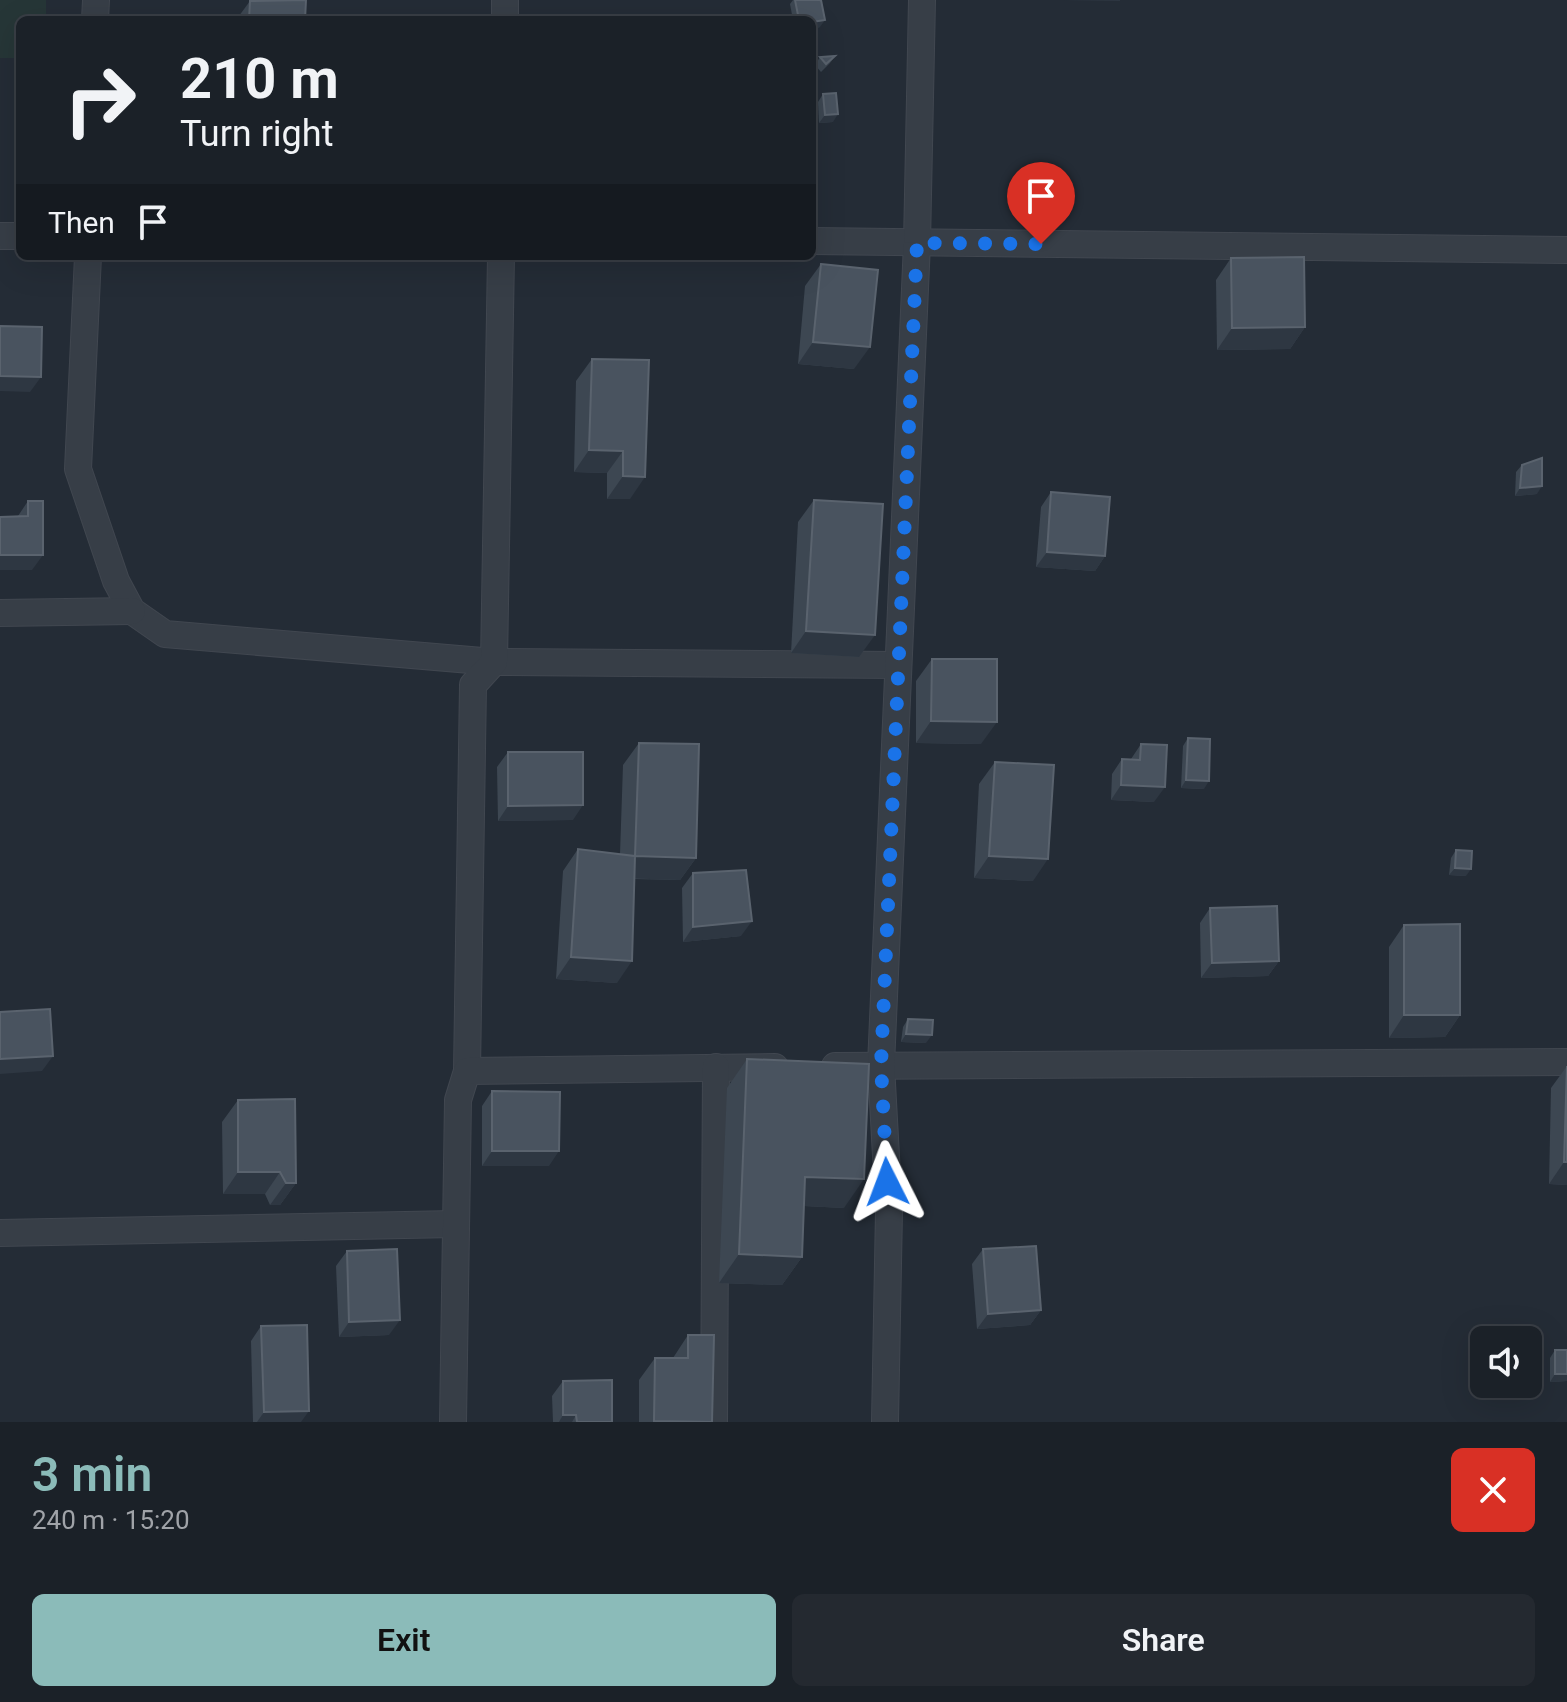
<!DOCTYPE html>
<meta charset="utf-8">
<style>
body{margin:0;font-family:Roboto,sans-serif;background:#242930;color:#f1f3f6;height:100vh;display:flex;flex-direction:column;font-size:30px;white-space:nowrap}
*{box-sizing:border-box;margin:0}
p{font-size:26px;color:#a0a3a8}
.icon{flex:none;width:44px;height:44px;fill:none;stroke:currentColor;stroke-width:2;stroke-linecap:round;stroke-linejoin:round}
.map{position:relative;height:1422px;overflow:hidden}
.sheet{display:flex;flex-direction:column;background:#1b2128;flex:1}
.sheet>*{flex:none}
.guide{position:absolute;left:16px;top:16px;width:800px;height:244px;border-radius:12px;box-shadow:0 8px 32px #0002,0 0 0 2px #393e45;background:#1b2128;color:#f1f3f6;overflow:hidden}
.controls{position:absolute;left:1470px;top:1326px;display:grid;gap:16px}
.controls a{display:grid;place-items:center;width:72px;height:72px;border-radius:12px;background:#1b2128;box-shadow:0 8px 32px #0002,0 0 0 2px #393e45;font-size:40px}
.pin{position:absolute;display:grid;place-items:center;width:68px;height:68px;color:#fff;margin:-82px -34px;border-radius:50% 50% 50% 0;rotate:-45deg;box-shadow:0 0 8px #0007}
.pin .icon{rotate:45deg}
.me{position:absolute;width:88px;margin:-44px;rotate:357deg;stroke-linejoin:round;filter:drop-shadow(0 0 6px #0008)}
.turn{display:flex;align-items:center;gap:28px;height:168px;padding:0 32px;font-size:36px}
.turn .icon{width:104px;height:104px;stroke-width:2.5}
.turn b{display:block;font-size:56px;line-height:68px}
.then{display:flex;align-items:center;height:76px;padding:0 32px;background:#0003;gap:16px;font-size:30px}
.round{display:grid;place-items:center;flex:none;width:84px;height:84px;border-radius:12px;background:#242930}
.summary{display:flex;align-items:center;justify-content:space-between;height:136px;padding:0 32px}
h1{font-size:48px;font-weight:600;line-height:60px;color:#8bbbb9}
.action{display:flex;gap:16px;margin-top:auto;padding:16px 32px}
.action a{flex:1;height:92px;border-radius:12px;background:#8bbbb9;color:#111;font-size:32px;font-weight:600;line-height:92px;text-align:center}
.action a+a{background:#242930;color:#f1f3f6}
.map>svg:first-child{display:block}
</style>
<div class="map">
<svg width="1567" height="1422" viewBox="0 0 1567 1422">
<rect width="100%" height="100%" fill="#242c36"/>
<polygon fill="#263637" points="0,0 46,0 46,20 20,20 20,58 0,58"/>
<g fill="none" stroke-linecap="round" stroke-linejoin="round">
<defs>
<g id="minor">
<polyline points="95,20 96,0"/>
<polyline points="505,20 505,0"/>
<polyline points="0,236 20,236"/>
<polyline points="812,241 1567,250"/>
<polyline points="88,256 78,469 116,581 132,611 165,634 494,662 898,665"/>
<polyline points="0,613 132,611"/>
<polyline points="835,1066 1567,1062"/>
<polyline points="467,1071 473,685 494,662 501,256"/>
<polyline points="0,1233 455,1224"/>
<polyline points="453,1422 458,1100 467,1071 775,1067"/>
<polyline points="714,1422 716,1067"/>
<polyline points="885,1422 889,1211 881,1065 917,243 922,0"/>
</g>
</defs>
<use href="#minor" stroke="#414750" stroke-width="28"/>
<use href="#minor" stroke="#373e47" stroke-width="26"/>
</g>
<g fill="#3d4752">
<polygon points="793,0 821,0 820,27 812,29 812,20 793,20 790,4"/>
<polygon points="250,1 305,20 236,20"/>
<polygon points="835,56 830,63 821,72 815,65 820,57"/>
<polygon points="823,94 833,122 819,123 818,102"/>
<polygon points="1231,258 1305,327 1290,349 1217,350 1216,280"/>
<polygon points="821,264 854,369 798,364 805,286"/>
<polygon points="592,359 649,360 630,499 607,499 607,473 574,472 576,381"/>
<polygon points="1522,465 1537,494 1515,496 1516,472"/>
<polygon points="1051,492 1105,556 1095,571 1036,567 1041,507"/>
<polygon points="814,500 859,657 791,653 798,522"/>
<polygon points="28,501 32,570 18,516"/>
<polygon points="932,659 981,744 916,743 916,681"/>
<polygon points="1188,738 1204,789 1181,788 1183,746"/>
<polygon points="639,743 696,858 680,880 634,879 617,983 556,979 563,871 578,849 620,854 623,765"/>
<polygon points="1141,744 1154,802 1111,800 1112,774 1122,759 1131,759"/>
<polygon points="508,752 573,820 498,821 497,767"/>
<polygon points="995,762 1033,881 974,878 979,784"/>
<polygon points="1456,850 1466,876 1449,875 1451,858"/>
<polygon points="693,873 741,936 683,942 682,888"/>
<polygon points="1210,908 1279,961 1268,976 1201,978 1200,923"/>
<polygon points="1404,925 1460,1015 1445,1037 1389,1038 1389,947"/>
<polygon points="908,1019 926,1043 901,1042 903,1027"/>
<polygon points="747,1059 844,1208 804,1206 802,1257 782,1285 719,1283 727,1088"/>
<polygon points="1567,1066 1567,1185 1549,1184 1551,1088"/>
<polygon points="492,1091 549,1166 482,1166 482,1106"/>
<polygon points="238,1100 296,1183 280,1205 270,1205 265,1194 223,1194 222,1122"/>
<polygon points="983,1249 1041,1310 1030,1325 977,1329 972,1264"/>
<polygon points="347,1251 389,1335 339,1337 336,1266"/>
<polygon points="261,1326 301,1422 253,1422 251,1341"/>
<polygon points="688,1335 712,1422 639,1422 639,1380 655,1358 673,1358"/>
<polygon points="1555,1350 1567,1350 1567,1381 1550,1382 1550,1358"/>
<polygon points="563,1381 612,1422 553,1422 552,1396"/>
</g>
<g fill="#2e3742">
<polygon points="1063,0 1120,0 1120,1"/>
<polygon points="825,20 820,27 812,29 812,22"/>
<polygon points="838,114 833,122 819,123 825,115"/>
<polygon points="1305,327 1290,349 1217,350 1232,328"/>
<polygon points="813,342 870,347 854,369 798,364"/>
<polygon points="0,376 41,377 30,392 0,391"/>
<polygon points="589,450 623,451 607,473 574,472"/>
<polygon points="623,476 645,477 630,499 607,499"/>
<polygon points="1542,486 1537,494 1515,496 1520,488"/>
<polygon points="1047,552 1105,556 1095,571 1036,567"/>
<polygon points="0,555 43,555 32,570 0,570"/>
<polygon points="806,631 875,635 859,657 791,653"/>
<polygon points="931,721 997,722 981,744 916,743"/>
<polygon points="1186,780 1209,781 1204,789 1181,788"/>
<polygon points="1121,785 1165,787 1154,802 1111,800"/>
<polygon points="583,805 573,820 498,821 508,806"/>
<polygon points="635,856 696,858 680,880 619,878"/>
<polygon points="989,856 1048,859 1033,881 974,878"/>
<polygon points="1455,868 1471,869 1466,876 1449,875"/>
<polygon points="752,921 741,936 683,942 693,927"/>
<polygon points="571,957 632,961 617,983 556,979"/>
<polygon points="1279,961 1268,976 1201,978 1212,963"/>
<polygon points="1404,1015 1460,1015 1445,1037 1389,1038"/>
<polygon points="906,1034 932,1035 926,1043 901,1042"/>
<polygon points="53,1056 42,1071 0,1074 0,1059"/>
<polygon points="492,1151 559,1151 549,1166 482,1166"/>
<polygon points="1564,1162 1567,1162 1567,1185 1549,1184"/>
<polygon points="238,1172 280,1172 265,1194 223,1194"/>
<polygon points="805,1177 864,1179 844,1208 785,1205"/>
<polygon points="286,1183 296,1183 280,1205 270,1205"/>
<polygon points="739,1254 802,1257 782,1285 719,1283"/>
<polygon points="1041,1310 1030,1325 977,1329 988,1314"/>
<polygon points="400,1320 389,1335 339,1337 349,1322"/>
<polygon points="1555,1374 1567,1374 1567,1381 1550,1382"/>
<polygon points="309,1411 301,1422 257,1422 264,1412"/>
<polygon points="563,1415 576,1415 572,1422 559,1422"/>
</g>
<g fill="#49535f" stroke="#5a636e" stroke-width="2">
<polygon points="306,0 305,20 249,20 250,1"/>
<polygon points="795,0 821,0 825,20 812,22 812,20 799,20"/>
<polygon points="835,56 826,64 820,57"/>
<polygon points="836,93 838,114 825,115 823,94"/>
<polygon points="1304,257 1305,327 1232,328 1231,258"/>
<polygon points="821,264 878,270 870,347 813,342"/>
<polygon points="0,326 42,327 41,377 0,376"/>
<polygon points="592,359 649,360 645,477 623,476 623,451 589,450"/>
<polygon points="1542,458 1542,486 1520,488 1522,465"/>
<polygon points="1051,492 1110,497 1105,556 1047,552"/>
<polygon points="814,500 883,504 875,635 806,631"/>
<polygon points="28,501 43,501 43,555 0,555 0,517 28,516"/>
<polygon points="932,659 997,659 997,722 931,721"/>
<polygon points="1188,738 1210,739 1209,781 1186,780"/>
<polygon points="639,743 699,744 696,858 635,856 632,961 571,957 578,849 635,856"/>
<polygon points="1141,744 1167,745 1165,787 1121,785 1122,759 1140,760"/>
<polygon points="508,752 583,752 583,805 508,806"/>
<polygon points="995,762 1054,765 1048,859 989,856"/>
<polygon points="1456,850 1472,851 1471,869 1455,868"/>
<polygon points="746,870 752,921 693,927 693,873"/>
<polygon points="1277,906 1279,961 1212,963 1210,908"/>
<polygon points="1460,924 1460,1015 1404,1015 1404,925"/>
<polygon points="50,1009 53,1056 0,1059 0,1012"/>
<polygon points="908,1019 933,1020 932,1035 906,1034"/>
<polygon points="747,1059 869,1064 864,1179 805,1177 802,1257 739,1254"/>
<polygon points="1567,1066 1567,1162 1564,1162"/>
<polygon points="492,1091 560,1092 559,1151 492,1151"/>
<polygon points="295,1099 296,1183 286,1183 280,1172 238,1172 238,1100"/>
<polygon points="1036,1246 1041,1310 988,1314 983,1249"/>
<polygon points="397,1249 400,1320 349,1322 347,1251"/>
<polygon points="307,1325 309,1411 264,1412 261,1326"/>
<polygon points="688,1335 714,1335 712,1422 654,1421 655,1358 688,1358"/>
<rect x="1555" y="1350" width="12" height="24"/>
<polygon points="612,1380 612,1422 577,1422 576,1415 563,1415 563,1381"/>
</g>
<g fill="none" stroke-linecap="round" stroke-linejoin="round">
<polyline stroke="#1a73e8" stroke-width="14" stroke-dasharray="0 25.2" points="887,1182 881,1065 917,243 1041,244"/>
</g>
</svg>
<div class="controls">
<a><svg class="icon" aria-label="sound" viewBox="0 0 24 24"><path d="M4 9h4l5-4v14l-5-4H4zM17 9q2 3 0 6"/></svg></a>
</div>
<div class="pin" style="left:1041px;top:244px;background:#d93025"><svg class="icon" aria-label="arrive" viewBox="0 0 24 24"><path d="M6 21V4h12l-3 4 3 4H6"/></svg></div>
<svg class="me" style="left:887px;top:1182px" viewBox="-20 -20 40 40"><path d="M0-17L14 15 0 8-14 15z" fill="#1a73e8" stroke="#fff" stroke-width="4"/></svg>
<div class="guide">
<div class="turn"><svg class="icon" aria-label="right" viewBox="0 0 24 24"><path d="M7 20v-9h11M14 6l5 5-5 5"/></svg><div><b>210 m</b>Turn right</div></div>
<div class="then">Then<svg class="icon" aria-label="arrive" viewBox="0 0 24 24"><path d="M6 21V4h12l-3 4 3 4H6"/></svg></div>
</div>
</div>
<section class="sheet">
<div class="summary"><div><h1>3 min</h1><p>240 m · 15:20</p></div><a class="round" style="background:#d93025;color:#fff"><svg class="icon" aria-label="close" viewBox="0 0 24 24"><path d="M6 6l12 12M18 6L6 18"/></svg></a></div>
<div class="action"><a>Exit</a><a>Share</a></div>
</section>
